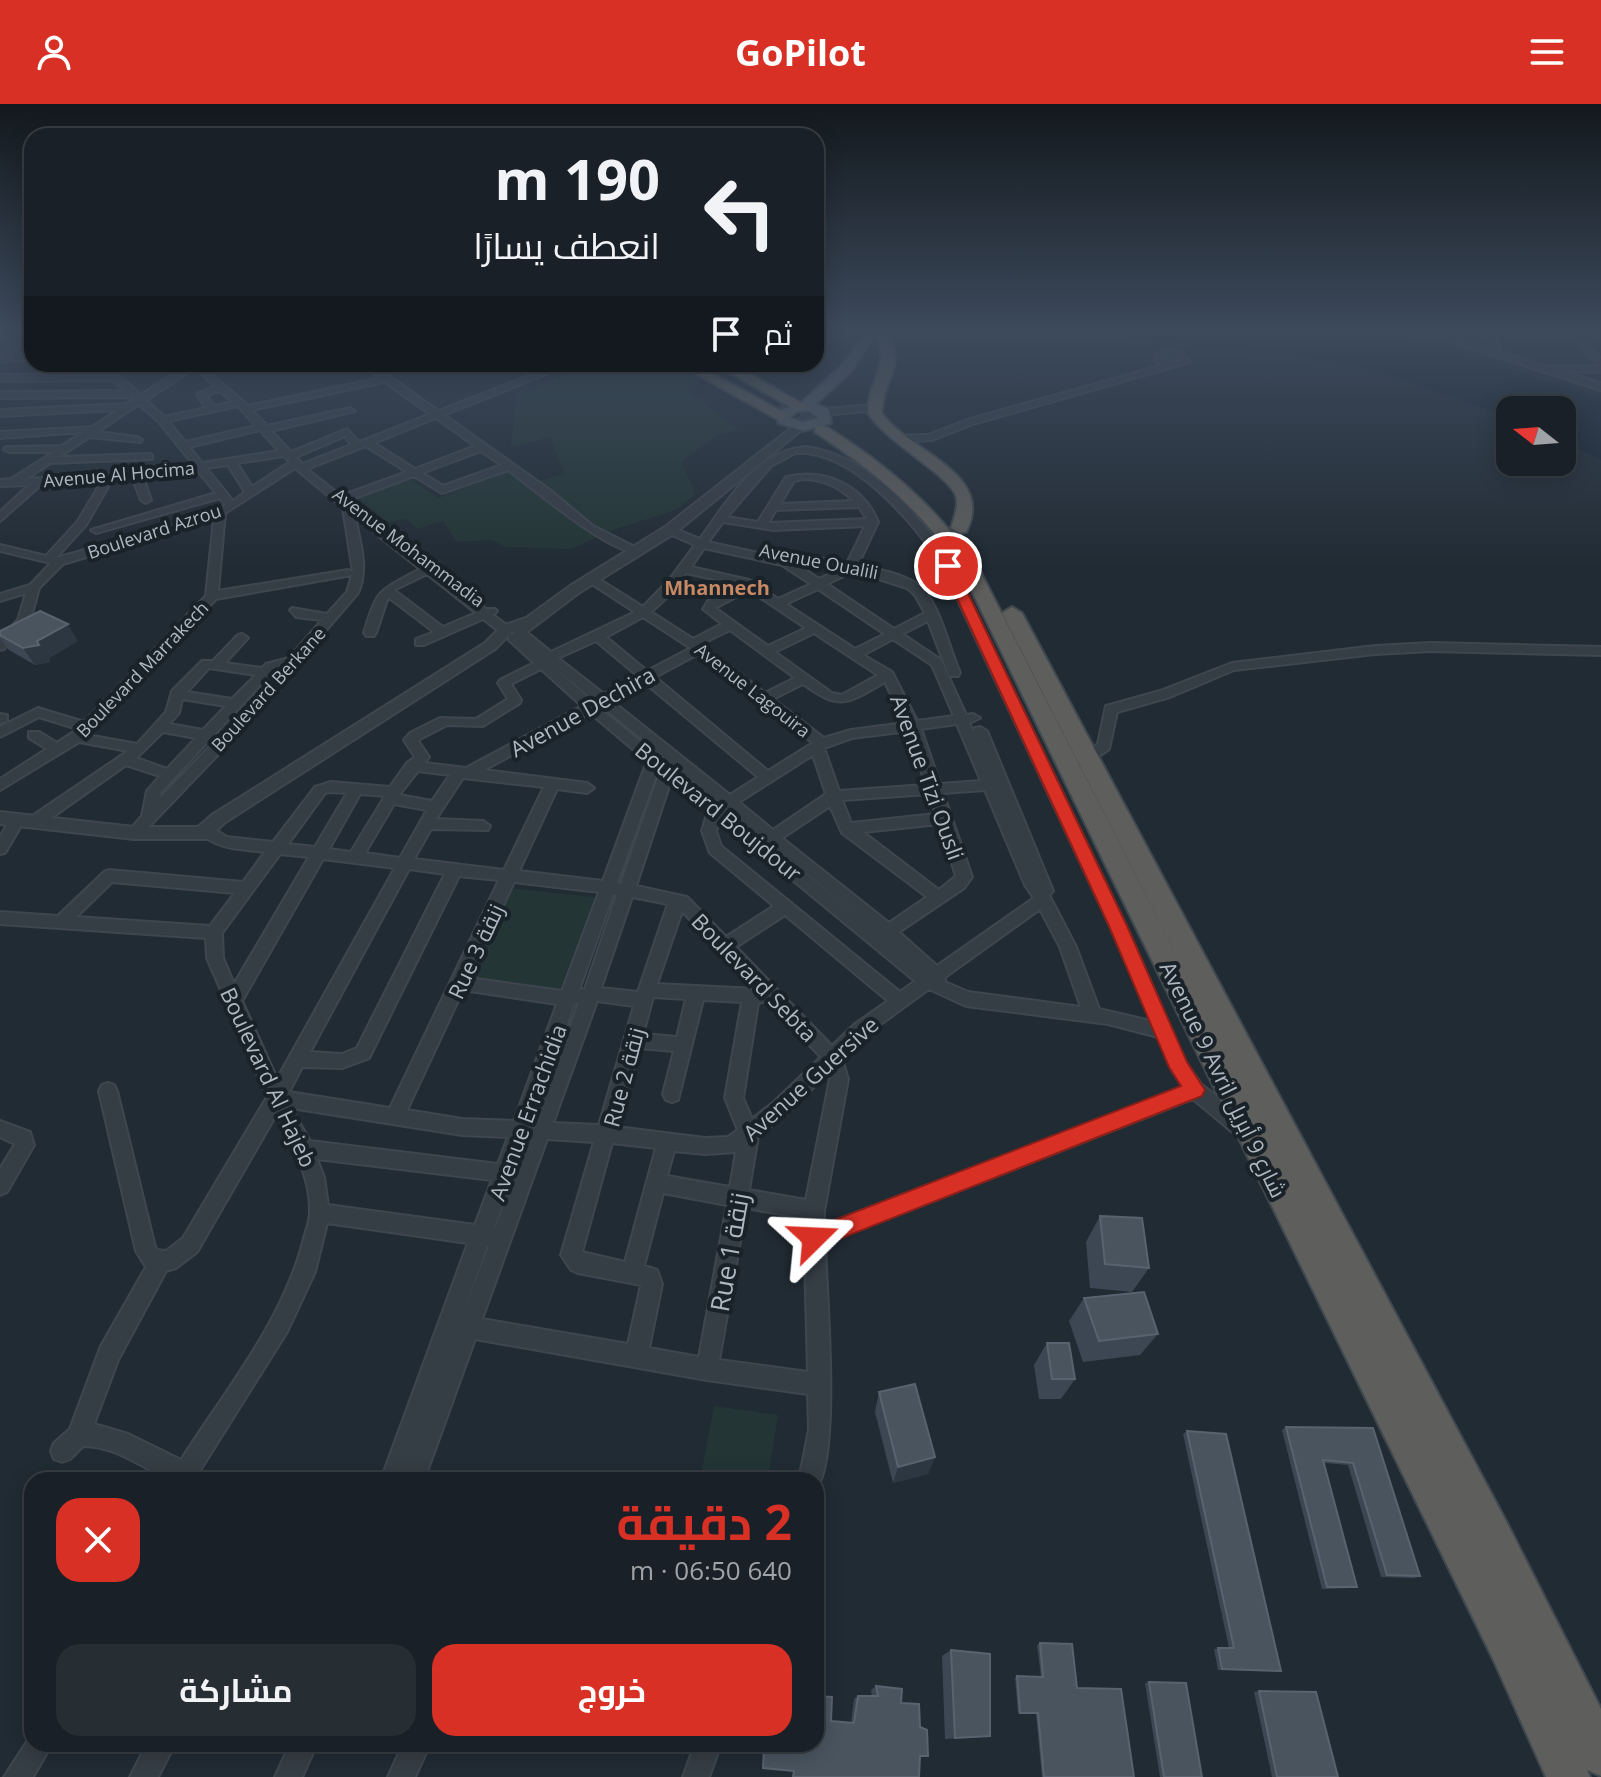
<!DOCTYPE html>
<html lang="ar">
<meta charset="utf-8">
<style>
body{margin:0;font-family:"Open Sans",Cairo,sans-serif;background:#262d33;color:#f1f3f6;direction:rtl;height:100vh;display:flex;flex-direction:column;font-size:30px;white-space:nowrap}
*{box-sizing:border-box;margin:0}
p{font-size:26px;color:#9fa3a7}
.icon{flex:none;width:44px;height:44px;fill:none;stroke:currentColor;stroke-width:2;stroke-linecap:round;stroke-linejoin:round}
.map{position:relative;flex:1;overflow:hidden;direction:ltr}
.panel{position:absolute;left:24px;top:1368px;width:800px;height:280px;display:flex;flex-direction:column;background:#192027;border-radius:24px;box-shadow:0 4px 20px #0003,0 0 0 2px #373e44;direction:rtl}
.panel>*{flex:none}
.banner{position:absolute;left:24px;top:24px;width:800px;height:244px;border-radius:24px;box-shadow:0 4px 20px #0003,0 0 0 2px #373e44;direction:rtl;background:#192027;color:#f1f3f6;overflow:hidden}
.needle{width:52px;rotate:287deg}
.fabs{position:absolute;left:1496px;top:292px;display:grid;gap:16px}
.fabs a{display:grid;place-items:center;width:80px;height:80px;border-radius:16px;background:#192027;box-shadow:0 4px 20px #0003,0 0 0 2px #373e44;font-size:40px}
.pin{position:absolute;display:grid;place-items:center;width:68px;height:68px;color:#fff;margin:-34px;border:4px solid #fff;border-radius:50%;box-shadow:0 2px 8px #0007}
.me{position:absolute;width:88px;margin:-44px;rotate:69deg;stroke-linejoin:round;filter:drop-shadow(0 0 6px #0008)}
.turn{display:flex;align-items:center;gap:28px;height:168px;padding:0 32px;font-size:36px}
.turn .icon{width:104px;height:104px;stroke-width:2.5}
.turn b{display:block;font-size:56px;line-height:68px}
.then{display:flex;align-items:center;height:76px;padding:0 32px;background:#0003;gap:16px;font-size:30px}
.round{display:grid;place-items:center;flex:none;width:84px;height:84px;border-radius:24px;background:#262d33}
.head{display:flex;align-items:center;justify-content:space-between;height:136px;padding:0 32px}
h1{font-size:48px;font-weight:700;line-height:60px;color:#d93025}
.cta{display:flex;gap:16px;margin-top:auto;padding:16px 32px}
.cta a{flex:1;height:92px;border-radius:24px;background:#d93025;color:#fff;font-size:32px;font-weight:700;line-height:92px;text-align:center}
.cta a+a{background:#262d33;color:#f1f3f6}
header{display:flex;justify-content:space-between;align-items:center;height:104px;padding:0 32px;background:#d93025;color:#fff;font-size:36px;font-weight:700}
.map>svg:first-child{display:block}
</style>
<header><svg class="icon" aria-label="menu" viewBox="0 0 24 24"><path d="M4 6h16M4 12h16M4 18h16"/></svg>GoPilot<svg class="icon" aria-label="person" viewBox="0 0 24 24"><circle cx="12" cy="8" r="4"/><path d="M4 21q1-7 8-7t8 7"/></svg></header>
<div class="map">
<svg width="1601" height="1673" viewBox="0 0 1601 1673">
<rect width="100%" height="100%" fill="#212b34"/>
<g fill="#233535">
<polygon points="592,260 666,260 700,275 686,285 738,326 719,330 681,358 696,390 676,406 616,425 571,445 506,443 492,436 456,438 443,417 417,425 407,415 387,418 357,393 409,374 438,394 513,366 537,377 565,370 550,333 511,343 517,289"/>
<polygon points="507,784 595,793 560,885 467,872"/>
<polygon points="714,1302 778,1311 768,1376 700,1376"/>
</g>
<polygon fill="#162330" points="1104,229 1372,229 1452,246 1601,295 1601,356 1562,337 1562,306 1510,306 1510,314 1393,272 1344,260"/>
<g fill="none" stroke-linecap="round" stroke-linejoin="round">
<polyline stroke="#364049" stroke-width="15" stroke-dasharray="15 7" stroke-linecap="butt" points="779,303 820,325"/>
<defs>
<g id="minor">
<polygon points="1456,229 1469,229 1449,236 1445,234"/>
<polygon points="1486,229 1494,229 1500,243 1484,247 1484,243 1492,240"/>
<polygon points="1567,229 1576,229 1601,255 1601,268 1547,267 1546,265 1550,262 1600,262"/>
<polygon points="26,230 29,234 8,252 32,249 32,255 0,258 0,250 17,235 0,235 0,231"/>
<path d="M1166 246 1182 249 1190 258 973 320 932 336 898 338 893 335 898 332 928 331 967 316 1163 261 1156 259 1155 251ZM1163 252 1176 253 1180 257 1172 258 1163 256Z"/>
<path d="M97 260H106L112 265 132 260H147L116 269 141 291 189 260H200L248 302 380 274 362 260H372L438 307 559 260H571L444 311 551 387 593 422 643 447C622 461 529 381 508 366L442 389 414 372 347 397 357 398 358 400 354 403 428 460 439 459 441 461 435 466 486 505H495L497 507 493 511 509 523V529H501L483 515 424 541H416V535L434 528 388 493 376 529 374 532H366L364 529C377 483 380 487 420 465L355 413C360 439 369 464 358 489L229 639 139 733H129L127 729 142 712 147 687 160 672 126 661 41 721H31L29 717 31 713 128 647 79 638 0 686V675L47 645 29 634V628H39L57 639 78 625 39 613 0 633V623L38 604 84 618 206 492 214 414 63 460 39 484 30 517 4 545 0 546V535L18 516 26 489 0 497V490L30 481 51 459 0 447V441L46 452 78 417 102 377 42 380 0 417V408L29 381 0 382V376L11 375 54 348H9L4 345 6 343 62 342 83 328 0 334V328L92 323 118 306 0 312V306L127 300 134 295 131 293 0 294V288L126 287 113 276 0 277V271L107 270ZM195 264 215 282 197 290 206 304 164 313 146 296ZM385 278 430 310 359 338 347 325 291 348 271 327 355 307 350 304 267 322 252 306ZM220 287 233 298 214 302 206 291ZM139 300 159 318 193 360 137 369 26 375 50 359 152 355V351L149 350 59 353 89 333 140 338 142 336 137 333 97 328ZM238 302 256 322 185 338 168 317ZM436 314 475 342 415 365 374 339ZM260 326 279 347 202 359 189 343ZM345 332 351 341 302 360 296 353ZM366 342 407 368 341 392 307 365ZM481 347 502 361 443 382 422 369ZM284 352 290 358 252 383 237 359ZM228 361 245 388 233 397 206 364ZM295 364 343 404 353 468 348 466 218 487 225 409ZM197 366 216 389 91 426 96 429 220 394 226 401 196 415 56 454 86 421 112 376 133 375 141 396 146 399 151 396 143 374ZM427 470 476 509 443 523 394 486ZM352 471 347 488 327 510 292 504 290 506 296 513 322 516 289 554 266 560 262 564 225 559 248 534 242 530 238 531 213 557H202L172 587 166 608 137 640 87 631 216 495ZM209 564 256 571 232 595 187 588ZM280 564 219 633 160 694 161 688 274 566ZM182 595 226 602 203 626 169 620 179 609ZM163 628 196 634 167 665 136 654Z"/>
<polygon points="874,301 879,304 877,306 824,311 819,308 824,305"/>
<path d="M806 343C869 351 920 412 954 462L1126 822 1186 959 1201 980 1250 1019 1252 1025 1250 1031 1243 1033 1236 1031 1193 995 825 1139C826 1187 841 1353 816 1385V1376H799L809 1326 808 1290 707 1276 475 1235 424 1376H381L468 1139 327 1119 315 1168 287 1228 194 1376C186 1376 175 1377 169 1375 140 1363 116 1342 83 1342L70 1355 62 1358 54 1355 51 1347 54 1339 70 1325 101 1242 146 1163 136 1147 99 987 102 981 108 979 114 981 117 987 155 1143 157 1146 166 1147 183 1134 267 993 207 854 206 834 0 820V808L58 812 104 768 109 766 243 778 265 748C242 745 216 746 200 728L202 724H212L227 733 273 738 315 683 331 678 390 683 407 659 415 653 404 636 410 629 440 614 476 615 508 595 498 579 500 576 534 559 509 536V530H514L516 526H524L551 548 633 509 635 508 589 478V474H597L643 503 670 475 695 441 665 428V424H673L700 435C726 399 756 346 806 343ZM795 349C852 345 914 419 942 462L1110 822 1151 917 1099 905 1076 843 1049 791 1053 787 987 627 980 623 975 624 973 627 976 634 969 619 980 614 973 610 966 611 941 556 902 530 928 517 948 569 950 572H958L960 569C949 545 939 495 917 480 900 469 877 465 858 461L878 418C863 381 825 364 786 373L758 418 727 413 771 362ZM803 375C824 375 839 383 854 397L780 400 794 377ZM859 403 867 415 768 419 776 406ZM723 418 773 426 865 422 847 459 778 446 772 449 778 452 842 464 819 475 790 456 708 438ZM704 444 782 461 811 480 778 495 749 476 691 463ZM854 467 907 484 915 491 925 509 894 525 827 480ZM686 469 741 481 708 497 703 505 722 520 693 535 651 508 665 495ZM818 485 885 530 855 545 786 500ZM749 486 806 524 768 542 715 504ZM643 513 689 543 691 544 647 567 606 533ZM730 526 795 574 765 589 701 540ZM814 529 878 571 842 591 832 589 775 548ZM893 535 932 561 954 612 917 617 892 568 863 551ZM596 537 638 572 604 590 558 554ZM698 550 813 639 768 667 655 573ZM550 560 594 596 592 597ZM541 565 582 602 466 664 425 659 429 653 418 637 420 635 447 621 483 622 520 599 521 596 511 580ZM885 578 905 619 851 626 824 634 773 595 803 580C842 608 847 599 885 578ZM645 579 758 673 730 691 612 597ZM602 602 652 643 651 646 599 604ZM590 609 647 657 603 777 519 767 557 685 587 689 594 684 587 679 484 666ZM957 620 981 677 940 680 921 625ZM908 627 926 681 839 687 824 644 852 634ZM813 651 826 690 773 726 739 698ZM676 663 886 834 675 665ZM658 666 660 668 621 780 617 779ZM418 667 450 671 432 697 399 691ZM463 674 544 683 504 766 414 755 431 725 488 726 490 722 483 717 436 715ZM671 676 708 707 702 727 710 749 774 802 726 833 687 793 636 782ZM985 686 1025 781 1034 794 937 862 899 828 964 784 972 773 943 689ZM331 688 347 689 315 743 288 740 325 689ZM360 690 385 692 351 748 329 745ZM929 690 936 710 851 719 842 696ZM394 700 427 706 400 754 365 749ZM830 702 842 729 927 793 889 819 782 734ZM720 716 915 877 900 888 721 742 716 727ZM939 720 956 772 939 786 863 728ZM280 750 309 753 234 880 223 854 222 829ZM323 755 395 764 277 975 242 897ZM409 765 445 770 357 944 342 950 310 948ZM459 772 499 776 390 1004 289 988 302 963 342 964 369 954ZM112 778 235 789 210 822 76 813ZM514 778 599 788 562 887 469 874ZM613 790 617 791 585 885 579 886ZM632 793 668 800 638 888 601 884ZM1040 805 1060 843 1081 903 968 888 945 878V873ZM682 807 756 885 657 880ZM785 811 888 897 855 920 832 942 736 843ZM929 885 966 902 1108 920 1158 933 1173 968 1183 983 824 1121V1107L848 975 842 955 867 930ZM463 886 557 900 514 1017 462 1015 407 1006ZM653 893 686 895 677 933 643 930ZM703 896 742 898 725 994 738 1026 728 1033 705 1034 617 1023 639 944 674 947 663 990 666 996 672 998 678 996ZM597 897 634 902 599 1021 553 1019ZM767 897 821 953 774 998 752 1015 743 994 758 899ZM579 899 535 1018H532L574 900ZM829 968 830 975 806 1096 749 1086 758 1032 786 1010ZM291 1004 462 1031 508 1033 498 1060 310 1037ZM276 1011C292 1040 311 1073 310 1108 310 1118 305 1129 303 1138 282 1218 225 1287 181 1356L128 1330 94 1320 118 1256 166 1167 176 1164 197 1148ZM526 1034H529L495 1125 494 1124ZM547 1035 594 1038 561 1151 571 1166 578 1169 641 1181 628 1240 482 1215ZM612 1039 656 1044 625 1158 582 1148ZM674 1047 705 1050 736 1048 730 1083 667 1072ZM317 1055 492 1076 475 1121 328 1101 324 1073ZM663 1089 727 1101 699 1253 649 1244 662 1180 657 1166 644 1162ZM746 1104 804 1114 808 1268 719 1256ZM487 1142H489L462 1212Z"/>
<polygon points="1431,539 1601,543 1601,551 1431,547 1375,550 1234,566 1170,593 1117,608 1109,645 1092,657 1082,657 1080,654 1098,640 1106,602 1160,587 1232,559 1375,542"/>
<polygon points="0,610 7,611 7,617 0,619"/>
<polygon points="18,710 25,715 5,749 0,750 0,733 13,711"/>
<polygon points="0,1017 30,1028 34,1041 7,1088 0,1091 0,1065 15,1040 0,1033"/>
<polygon points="32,1630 32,1640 52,1640 33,1673 4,1673"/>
<polygon points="147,1640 175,1640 158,1673 130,1673"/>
<polygon points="290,1640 317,1640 302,1673 275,1673"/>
<polygon points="403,1640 430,1640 415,1673 388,1673"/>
<polygon points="695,1640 721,1640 709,1673 683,1673"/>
</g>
<g id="tertiary">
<polygon points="1423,229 1439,229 1601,279 1601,286"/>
<polygon points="795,321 805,323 675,429 580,488 527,528 512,528 495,545 224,719 208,735 134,735 0,720 0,708 134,723 198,723 212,711 485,539 502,522 526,514 570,482 665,423"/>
</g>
<path id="primary" d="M865 229H877L851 268 816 300 829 305 831 319 803 327 778 319V307L801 299 841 262ZM809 307 819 314 803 318 790 314 797 308Z"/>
<g id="trunk">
<path d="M875 229H889C906 266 882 275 882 309 908 348 997 369 966 428L960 429 951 424C954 414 959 402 956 392 949 371 886 338 868 309 867 275 892 266 875 229Z"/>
<polygon points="678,260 695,260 790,312 777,315"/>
<polygon points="715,260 732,260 808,303 796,306"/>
<path d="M815 322H825C889 362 938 404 980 467L1204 905 1002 509 1012 503 1022 509 1507 1419 1601 1605V1672L1587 1666 1590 1673H1546L1494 1557 962 467C923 407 874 367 815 328Z"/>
</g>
</defs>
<use href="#minor" stroke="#3e464f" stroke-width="4"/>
<use href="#tertiary" stroke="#3e464f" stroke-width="4"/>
<use href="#primary" stroke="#3e464f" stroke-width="4"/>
<use href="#trunk" stroke="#3f484f" stroke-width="4"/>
<use href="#minor" fill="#353d45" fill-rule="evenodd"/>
<use href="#tertiary" fill="#353d45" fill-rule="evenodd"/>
<use href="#primary" fill="#535c65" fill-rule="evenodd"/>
<use href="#trunk" fill="#5e5e5c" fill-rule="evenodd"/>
</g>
<g fill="#3d4753">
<polygon points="0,527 78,537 49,554 50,558 35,561 9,546 0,534"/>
<polygon points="1100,1112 1149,1164 1132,1188 1090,1184 1086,1138"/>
<polygon points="1084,1194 1158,1230 1140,1251 1083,1258 1069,1217"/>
<polygon points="1047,1239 1075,1275 1061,1295 1039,1295 1034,1261"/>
<polygon points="879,1288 935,1353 928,1370 893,1379 875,1308"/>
<polygon points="1286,1323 1373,1324 1420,1472 1414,1474 1381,1473 1348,1361 1324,1359 1357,1483 1352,1484 1322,1485 1282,1326"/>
<polygon points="1187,1327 1281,1567 1218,1566 1214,1545 1229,1544 1183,1330"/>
<polygon points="1040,1539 1077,1584 1134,1673 1042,1673 1036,1610 1018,1609 1015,1573 1041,1573 1037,1541"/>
<polygon points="951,1546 990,1632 945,1635 942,1552"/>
<polygon points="1149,1578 1202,1673 1160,1673 1145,1579"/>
<polygon points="876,1582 901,1599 920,1652 794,1667 764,1643 754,1644 831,1617 851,1619 854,1595 858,1592 872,1592 871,1586"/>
<polygon points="1259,1587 1338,1673 1272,1673 1254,1588"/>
</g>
<g fill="#2c3742">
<polygon points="68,520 78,537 49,554 50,558 35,561 23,544"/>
<polygon points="935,1353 928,1370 893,1379 898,1363"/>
</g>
<g fill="#49545f" stroke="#59636f" stroke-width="2">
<polygon points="40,507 68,520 37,537 39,541 23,544 0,531 0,527"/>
<polygon points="1100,1112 1142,1114 1149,1164 1105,1160"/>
<polygon points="1144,1188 1158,1230 1099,1237 1084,1194"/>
<polygon points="1047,1239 1069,1239 1075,1275 1052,1275"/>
<polygon points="915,1280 935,1353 898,1363 879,1288"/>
<polygon points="1286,1323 1373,1324 1420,1472 1387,1471 1353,1359 1323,1356 1357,1483 1327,1483"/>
<polygon points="1187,1327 1226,1330 1281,1567 1222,1565 1218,1544 1234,1544"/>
<polygon points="1040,1539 1072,1540 1077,1584 1121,1585 1134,1673 1044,1673 1038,1609 1020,1609 1017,1572 1043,1573"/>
<polygon points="951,1546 990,1550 990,1632 955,1634"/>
<polygon points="1149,1578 1186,1579 1202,1673 1164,1673"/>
<polygon points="876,1582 902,1585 901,1599 919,1600 920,1623 927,1626 928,1652 920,1652 919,1673 793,1673 794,1667 763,1664 764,1642 754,1644 755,1640 816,1640 816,1592 832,1593 831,1617 854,1619 858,1592 878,1592"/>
<polygon points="1259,1587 1316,1588 1338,1673 1277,1673"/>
</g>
<linearGradient id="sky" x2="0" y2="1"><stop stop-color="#12181d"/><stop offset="0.49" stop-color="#3d4a5c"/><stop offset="1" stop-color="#3d4a5c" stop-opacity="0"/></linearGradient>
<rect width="1601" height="463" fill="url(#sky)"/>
<polygon fill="#d93025" stroke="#8d1f18" stroke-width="2" points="948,459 955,462 1127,822 1187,958 1205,986 1202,992 814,1145 806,1142 802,1134 806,1127 1181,982 1169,963 1109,822 942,462"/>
<g text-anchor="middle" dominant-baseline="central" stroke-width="8" stroke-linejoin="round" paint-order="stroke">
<g font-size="18" fill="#afb8c2" stroke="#1a2229">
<text transform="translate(119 370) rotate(-5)">Avenue Al Hocima</text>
<text transform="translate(154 427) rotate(-18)">Boulevard Azrou</text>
<text transform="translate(409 443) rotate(37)">Avenue Mohammadia</text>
<text transform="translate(819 457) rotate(11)">Avenue Oualili</text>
<text transform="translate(142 565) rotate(-46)">Boulevard Marrakech</text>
<text transform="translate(268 585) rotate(-48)">Boulevard Berkane</text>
<text transform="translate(753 586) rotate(38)">Avenue Lagouira</text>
</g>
<g font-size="20" font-weight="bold" fill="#c78864" stroke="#1a2229">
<text x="717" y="483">Mhannech</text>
</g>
<g font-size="22" fill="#afb8c2" stroke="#1a2229">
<text transform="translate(582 607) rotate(-29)">Avenue Dechira</text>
<text transform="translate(928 673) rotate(70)">Avenue Tizi Ousli</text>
<text transform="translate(719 707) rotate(39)">Boulevard Boujdour</text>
<text transform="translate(475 847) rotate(-65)">Rue 3 زنقة</text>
<text transform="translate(755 873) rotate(46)">Boulevard Sebta</text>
<text transform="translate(269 973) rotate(65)">Boulevard Al Hajeb</text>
<text transform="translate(623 973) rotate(-75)">Rue 2 زنقة</text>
<text transform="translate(810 974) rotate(-42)">Avenue Guersive</text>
<text transform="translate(1224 975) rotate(64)">Avenue 9 Avril شارع 9 أبريل</text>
<text transform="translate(527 1008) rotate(-70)">Avenue Errachidia</text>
</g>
<g font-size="26" fill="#afb8c2" stroke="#1a2229">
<text transform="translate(729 1148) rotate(-80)">Rue 1 زنقة</text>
</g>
</g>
</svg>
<div class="fabs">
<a><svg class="needle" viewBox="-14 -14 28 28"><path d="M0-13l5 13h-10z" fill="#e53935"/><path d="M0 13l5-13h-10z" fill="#9fa3a7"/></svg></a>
</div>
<div class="pin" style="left:948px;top:462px;background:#d93025"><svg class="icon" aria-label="arrive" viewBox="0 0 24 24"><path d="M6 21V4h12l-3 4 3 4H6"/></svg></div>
<svg class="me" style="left:814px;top:1134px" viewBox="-20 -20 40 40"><path d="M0-17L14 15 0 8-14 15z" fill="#d93025" stroke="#fff" stroke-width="4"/></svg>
<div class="banner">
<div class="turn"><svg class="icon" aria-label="left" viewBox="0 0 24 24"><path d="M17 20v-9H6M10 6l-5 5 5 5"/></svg><div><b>190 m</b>انعطف يسارًا</div></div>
<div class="then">ثم<svg class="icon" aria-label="arrive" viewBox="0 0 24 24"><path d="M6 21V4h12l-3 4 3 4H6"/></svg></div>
</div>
<section class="panel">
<div class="head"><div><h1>2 دقيقة</h1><p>640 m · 06:50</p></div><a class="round" style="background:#d93025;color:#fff"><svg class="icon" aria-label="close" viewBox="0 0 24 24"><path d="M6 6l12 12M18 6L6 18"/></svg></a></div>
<div class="cta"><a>خروج</a><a>مشاركة</a></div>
</section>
</div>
